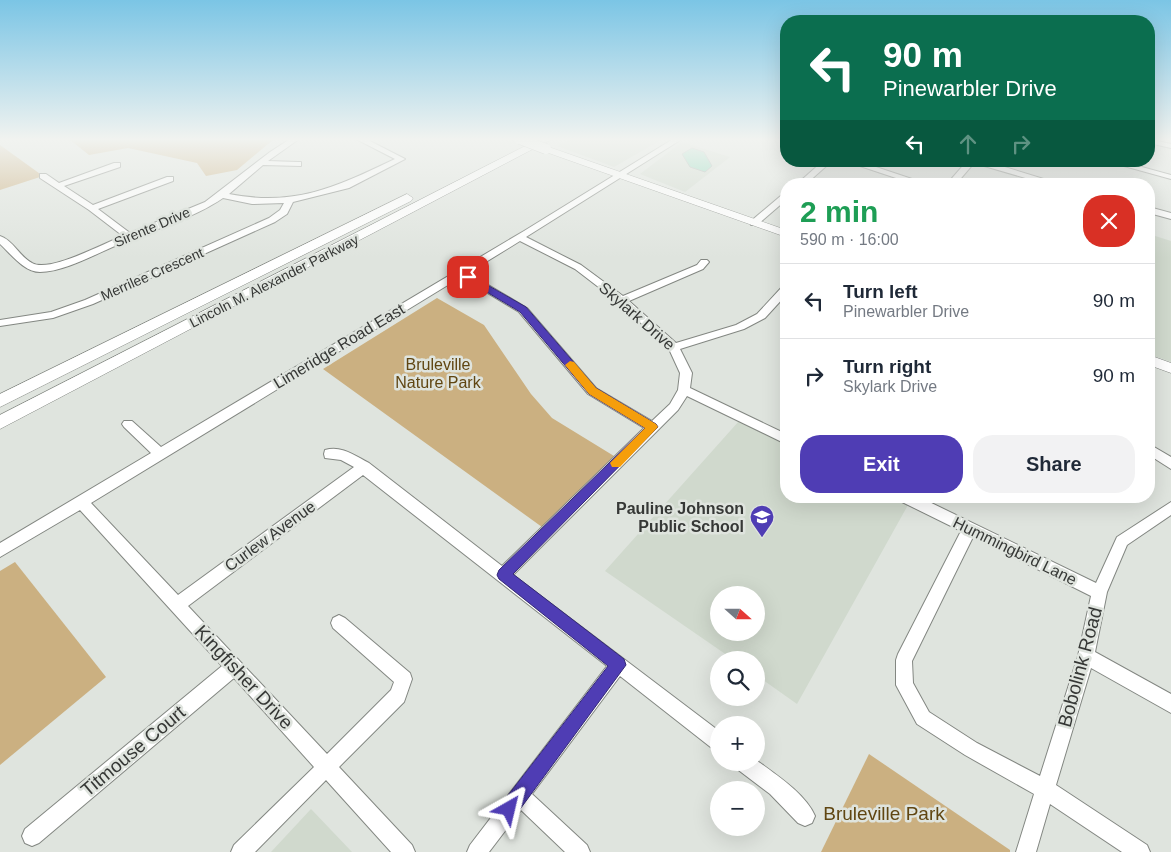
<!DOCTYPE html>
<meta charset="utf-8">
<style>
body{margin:0;font-family:Arial,sans-serif;background:#f2f2f3;color:#1f2937;height:100vh;display:flex;flex-direction:column;font-size:19px;white-space:nowrap}
*{box-sizing:border-box;margin:0}
p{font-size:16px;color:#747a83}
.icon{flex:none;width:28px;height:28px;fill:none;stroke:currentColor;stroke-width:2;stroke-linecap:round;stroke-linejoin:round}
.map{position:relative;flex:1;overflow:hidden}
.sheet{position:absolute;left:780px;top:178px;width:375px;height:325px;display:flex;flex-direction:column;background:#fff;border-radius:20px;box-shadow:0 5px 20px #0002}
.sheet>*{flex:none}
.top-card{position:absolute;left:780px;top:15px;width:375px;height:152px;border-radius:20px;box-shadow:0 5px 20px #0002;background:#0b6e4f;color:#fff;overflow:hidden}
.needle{width:32px;rotate:111deg}
.controls{position:absolute;left:710px;top:586px;display:grid;gap:10px}
.controls a{display:grid;place-items:center;width:55px;height:55px;border-radius:50%;background:#fff;box-shadow:0 5px 20px #0002;font-size:25px}
.pin{position:absolute;display:grid;place-items:center;width:42px;height:42px;color:#fff;margin:-21px;border-radius:10px;box-shadow:0 2px 8px #0006}
.me{position:absolute;width:55px;margin:-28px;rotate:37deg;stroke-linejoin:round;filter:drop-shadow(0 0 4px #0008)}
.turn{display:flex;align-items:center;gap:18px;height:105px;padding:0 20px;font-size:22px}
.turn .icon{width:65px;height:65px;stroke-width:2.5}
.turn b{display:block;font-size:35px;line-height:42px}
.lanes{display:flex;align-items:center;height:48px;padding:0 20px;background:#0003;justify-content:center;gap:25px;direction:ltr}
.lanes .off{opacity:.35}
.round{display:grid;place-items:center;flex:none;width:52px;height:52px;border-radius:20px;background:#f2f2f3}
.overview{display:flex;align-items:center;justify-content:space-between;height:85px;padding:0 20px}
h1{font-size:30px;font-weight:700;line-height:38px;color:#1e9e55}
.primary-button{display:flex;gap:10px;margin-top:auto;padding:10px 20px}
.primary-button a{flex:1;height:58px;border-radius:20px;background:#4f3db4;color:#fff;font-size:20px;font-weight:700;line-height:58px;text-align:center}
.primary-button a+a{background:#f2f2f3;color:#1f2937}
ul{padding:0;list-style:none}
li{display:flex;align-items:center;gap:15px;height:75px;padding:0 20px;border-top:1px solid #e0e1e3}
li div{flex:1}
li b{display:block;font-size:19px}
li em{font-style:normal}
.map>svg:first-child{display:block}
</style>
<div class="map">
<svg width="1171" height="852" viewBox="0 0 1171 852">
<rect width="100%" height="100%" fill="#dfe4de"/>
<g fill="#d0d9cd" fill-rule="evenodd">
<polygon points="570,139 663,139 614,167 557,146"/>
<polygon points="682,142 730,157 685,192 640,174"/>
<polygon points="1149,234 1171,241 1171,362 1149,354"/>
<path d="M739 421 786 444V496H891L908 505 797 704 756 675V660H734L605 571ZM719 595H756V632H719Z"/>
<polygon points="311,809 352,852 271,852"/>
</g>
<g fill="#cbb081">
<polygon points="69,139 274,139 237,170 206,176 197,163 128,148 89,155"/>
<polygon points="0,145 43,176 0,190"/>
<polygon points="437,298 484,325 531,394 552,418 614,456 542,527 323,369"/>
<polygon points="15,562 106,677 0,765 0,571"/>
<polygon points="869,754 1010,850 1010,852 821,852"/>
</g>
<polygon fill="#82d7b6" stroke="#a4aba8" points="692,148 704,152 712,166 705,172 690,167 682,154"/>
<g fill="none" stroke-linecap="round" stroke-linejoin="round">
<defs>
<g id="minor">
<path d="M290 139H299L268 161 298 162H301V166L263 165 229 194C295 207 336 187 395 159L356 139H366L405 159 349 188 293 202 287 214 275 222 93 304 53 318 0 326V320L51 312 85 300 269 218 280 210 284 203 252 204 223 198C194 218 155 229 122 243 99 252 65 272 40 272 24 272 11 254 0 244V236C13 240 20 257 32 263 50 273 104 243 123 236L89 210 40 178V174H46L59 183 114 163H120V167L64 186 93 205 167 177H173V181L98 209 130 233 205 202 270 152Z"/>
<path d="M673 139H682L526 237 581 265 623 296 697 265 701 260H707L709 262 703 269 629 301 676 343 736 325 757 314 782 287 786 286V295L765 318 744 329 680 349 692 373 690 388 786 434V444L687 396 678 410 513 575 719 731V752L713 749 620 676 532 794 587 845 590 852H565L521 810 489 852H467L470 845 607 666 363 475 188 606 327 754 391 690 394 682 333 628 331 623 333 618 339 615 345 618 410 673 412 679 404 702 339 767 412 845 415 852H391L326 780 255 852H231L234 845 314 767 234 678 39 843 32 846 25 843 22 836 25 829 222 666 80 510 0 557V543L151 453 124 427 122 424 124 421H132L161 447 524 231ZM520 241 575 269 618 302 669 349 680 373 678 390 670 404 652 421 596 388 527 308 468 273ZM461 277 519 312 588 394 644 428 502 566 369 463C355 456 342 445 325 450L324 454 325 458 341 460 354 467 178 595 91 503Z"/>
<polygon points="1149,139 1171,144 1171,148 1149,143"/>
<polygon points="823,161 832,161 806,184 797,184"/>
<polygon points="845,161 858,161 927,184 914,184"/>
<polygon points="967,161 985,161 1060,184 1046,184 974,163 956,184 947,184"/>
<polygon points="1106,161 1120,161 1171,175 1171,179"/>
<polygon points="783,194 786,194 786,200 757,225 751,225 751,221"/>
<polygon points="1149,207 1171,213 1171,219 1149,213"/>
<polygon points="1149,444 1171,457 1171,469 1149,455"/>
<path d="M896 496H917L1096 583 1117 537 1171 502V515L1127 545 1107 592 1095 652 1171 694V713L1091 668 1056 785 1147 845 1150 852H1122L1050 804 1036 852H1016L1034 794 965 755 917 724 896 685V660L898 654 961 531 898 500ZM973 537 1091 596 1078 656 1040 776 977 743 929 712 913 683 912 661Z"/>
<path d="M756 760C775 774 806 794 815 816L812 823 805 826 798 823 770 794 737 769 735 762H756Z"/>
</g>
<g id="major">
<polygon points="546,146 786,230 786,237 543,151 543,147"/>
<polygon points="1149,355 1171,363 1171,373 1149,365"/>
</g>
<g id="highway">
<polygon points="539,139 552,139 0,429 0,415"/>
<polygon points="407,194 413,198 411,201 0,407 0,394"/>
</g>
</defs>
<use href="#minor" stroke="#838782" stroke-width="2"/>
<use href="#major" stroke="#838782" stroke-width="1"/>
<use href="#highway" stroke="#838782" stroke-width="1"/>
<use href="#minor" fill="#fff" fill-rule="evenodd"/>
<use href="#major" fill="#fff" fill-rule="evenodd"/>
<use href="#highway" fill="#fff" fill-rule="evenodd"/>
<defs>
<polyline id="major-bridge" points="520,139 546,149"/>
</defs>
<use href="#major-bridge" stroke="#838782" stroke-width="11" stroke-linecap="butt"/>
<use href="#major-bridge" stroke="#fff" stroke-width="10"/>
</g>
<linearGradient id="sky" x2="0" y2="1"><stop stop-color="#7bc5e5"/><stop offset="0.54" stop-color="#f1f3f0"/><stop offset="1" stop-color="#f1f3f0" stop-opacity="0"/></linearGradient>
<rect width="1171" height="258" fill="url(#sky)"/>
<polygon fill="#4f3db4" stroke="#332875" points="468,274 526,307 596,388 656,424 658,427 513,574 624,659 626,665 515,816 509,818 502,816 500,809 502,803 608,666 499,579 497,575 499,570 645,428 589,394 520,312 465,279 465,275"/>
<polygon fill="#f59e0b" points="570,361 574,362 596,388 656,424 658,427 620,467 612,467 610,463 645,428 589,394 565,365"/>
<defs>
<symbol id="school-pin" viewBox="-11 -11 22 30"><path d="M0 17L-7.5 6A9.5 9.5 0 1 1 7.5 6Z" fill="#4f3db4" stroke="#dfe4de"/><path d="M0-5L7-2L0 1L-7-2ZM-4 1L0 2.5L4 1V4Q0 6-4 4Z" fill="#fff"/></symbol>
</defs>
<g fill-rule="evenodd">
<use href="#school-pin" x="748" y="503" width="28" height="38"/>
</g>
<g text-anchor="middle" dominant-baseline="central" stroke-width="5" stroke-linejoin="round" paint-order="stroke">
<g font-size="14" fill="#363836" stroke="#dfe4de">
<text transform="translate(152 227) rotate(-23)">Sirente Drive</text>
<text transform="translate(152 274) rotate(-24)">Merrilee Crescent</text>
<text transform="translate(274 281) rotate(-27)">Lincoln M. Alexander Parkway</text>
</g>
<g font-size="16" fill="#363836" stroke="#dfe4de">
<text transform="translate(637 316) rotate(41)">Skylark Drive</text>
<text transform="translate(339 346) rotate(-31)">Limeridge Road East</text>
<text transform="translate(270 536) rotate(-36)">Curlew Avenue</text>
<text transform="translate(1015 551) rotate(26)">Hummingbird Lane</text>
</g>
<g font-size="16" fill="#604612" stroke="#dfe4de">
<text x="438" y="364">Bruleville<tspan x="438" dy="18">Nature Park</tspan></text>
</g>
<g font-size="16" font-weight="bold" fill="#363836" stroke="#dfe4de" text-anchor="end">
<text x="744" y="508">Pauline Johnson<tspan x="744" dy="18">Public School</tspan></text>
</g>
<g font-size="19" fill="#363836" stroke="#dfe4de">
<text transform="translate(1080 667) rotate(-75)">Bobolink Road</text>
<text transform="translate(244 677) rotate(47)">Kingfisher Drive</text>
<text transform="translate(133 751) rotate(-40)">Titmouse Court</text>
</g>
<g font-size="19" fill="#604612" stroke="#dfe4de">
<text x="884" y="813">Bruleville Park</text>
</g>
</g>
</svg>
<div class="controls">
<a><svg class="needle" viewBox="-14 -14 28 28"><path d="M0-13l5 13h-10z" fill="#e53935"/><path d="M0 13l5-13h-10z" fill="#747a83"/></svg></a>
<a><svg class="icon" aria-label="search" viewBox="0 0 24 24"><circle cx="10" cy="10" r="6"/><path d="M15 15l6 6"/></svg></a>
<a>+</a>
<a>−</a>
</div>
<div class="pin" style="left:468px;top:277px;background:#d93025"><svg class="icon" aria-label="arrive" viewBox="0 0 24 24"><path d="M6 21V4h12l-3 4 3 4H6"/></svg></div>
<svg class="me" style="left:509px;top:809px" viewBox="-20 -20 40 40"><path d="M0-17L14 15 0 8-14 15z" fill="#4f3db4" stroke="#fff" stroke-width="4"/></svg>
<div class="top-card">
<div class="turn"><svg class="icon" aria-label="left" viewBox="0 0 24 24"><path d="M17 20v-9H6M10 6l-5 5 5 5"/></svg><div><b>90 m</b>Pinewarbler Drive</div></div>
<div class="lanes"><svg class="icon" aria-label="left" viewBox="0 0 24 24"><path d="M17 20v-9H6M10 6l-5 5 5 5"/></svg><svg class="icon off" aria-label="ahead" viewBox="0 0 24 24"><path d="M12 20V5M6 11l6-6 6 6"/></svg><svg class="icon off" aria-label="right" viewBox="0 0 24 24"><path d="M7 20v-9h11M14 6l5 5-5 5"/></svg></div>
</div>
<section class="sheet">
<div class="overview"><div><h1>2 min</h1><p>590 m · 16:00</p></div><a class="round" style="background:#d93025;color:#fff"><svg class="icon" aria-label="close" viewBox="0 0 24 24"><path d="M6 6l12 12M18 6L6 18"/></svg></a></div>
<ul>
<li><svg class="icon" aria-label="left" viewBox="0 0 24 24"><path d="M17 20v-9H6M10 6l-5 5 5 5"/></svg><div><b>Turn left</b><p>Pinewarbler Drive</p></div><em>90 m</em></li>
<li><svg class="icon" aria-label="right" viewBox="0 0 24 24"><path d="M7 20v-9h11M14 6l5 5-5 5"/></svg><div><b>Turn right</b><p>Skylark Drive</p></div><em>90 m</em></li>
</ul>
<div class="primary-button"><a>Exit</a><a>Share</a></div>
</section>
</div>
